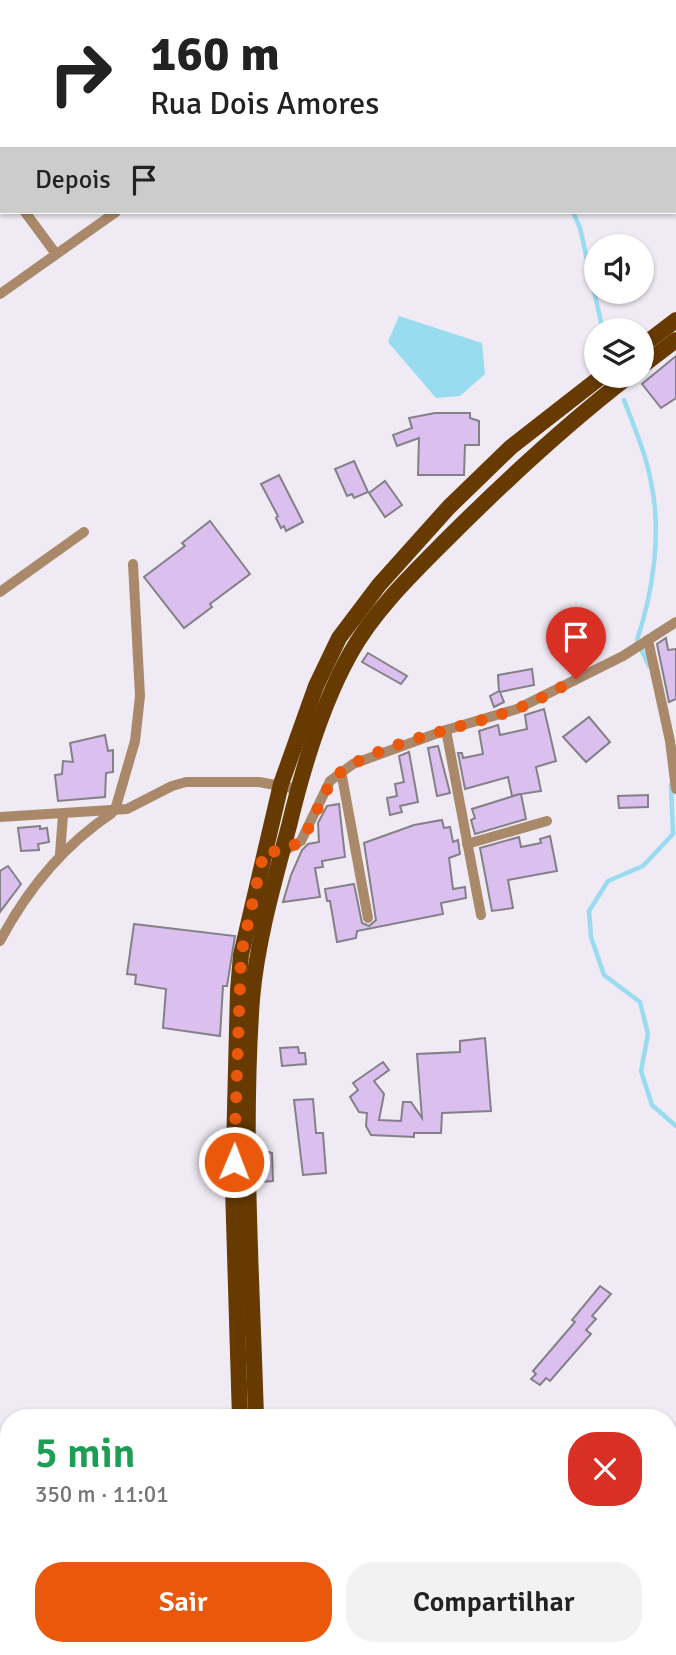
<!DOCTYPE html>
<html lang="pt">
<meta charset="utf-8">
<style>
body{margin:0;font-family:Signika,sans-serif;background:#f2f2f2;color:#222;height:100vh;display:flex;flex-direction:column;font-size:26px;white-space:nowrap}
*{box-sizing:border-box;margin:0}
p{font-size:23px;color:#767676}
.icon{flex:none;width:38px;height:38px;fill:none;stroke:currentColor;stroke-width:2;stroke-linecap:round;stroke-linejoin:round}
.map{position:relative;flex:1;overflow:hidden}
.sheet{position:absolute;left:0px;top:1409px;width:677px;height:247px;display:flex;flex-direction:column;background:#fff;border-radius:28px 28px 0 0;box-shadow:0 2px 5px #0004}
.sheet>*{flex:none}
.banner{position:absolute;left:0px;top:0px;width:677px;height:214px;box-shadow:0 2px 5px #0004;background:#fff;color:#222;overflow:hidden}
.buttons{position:absolute;left:584px;top:234px;display:grid;gap:14px}
.buttons a{display:grid;place-items:center;width:70px;height:70px;border-radius:50%;background:#fff;box-shadow:0 2px 5px #0004;font-size:35px}
.pin{position:absolute;display:grid;place-items:center;width:60px;height:60px;color:#fff;margin:-72px -30px;border-radius:50% 50% 50% 0;rotate:-45deg;box-shadow:0 0 7px #0007}
.pin .icon{rotate:45deg}
.me{position:absolute;width:77px;margin:-38px;rotate:1deg;stroke-linejoin:round;filter:drop-shadow(0 0 5px #0008)}
.turn{display:flex;align-items:center;gap:24px;height:147px;padding:0 35px;font-size:32px}
.turn .icon{width:91px;height:91px;stroke-width:2.5}
.turn b{display:block;font-size:49px;line-height:60px}
.then{display:flex;align-items:center;height:66px;padding:0 35px;background:#0003;gap:14px;font-size:26px}
.round{display:grid;place-items:center;flex:none;width:74px;height:74px;border-radius:28px;background:#f2f2f2}
.overview{display:flex;align-items:center;justify-content:space-between;height:119px;padding:0 35px}
h1{font-size:42px;font-weight:600;line-height:52px;color:#1e9e55}
.cta{display:flex;gap:14px;margin-top:auto;padding:14px 35px}
.cta a{flex:1;height:80px;border-radius:28px;background:#ea580c;color:#fff;font-size:28px;font-weight:600;line-height:80px;text-align:center}
.cta a+a{background:#f2f2f2;color:#222}
.map>svg:first-child{display:block}
</style>
<div class="map">
<svg width="676" height="1655" viewBox="0 0 676 1655">
<rect width="100%" height="100%" fill="#efeaf3"/>
<polygon fill="#9adcef" points="399,316 482,343 485,374 460,396 436,398 388,342"/>
<g fill="none" stroke-linecap="round" stroke-linejoin="round">
<g stroke="#9adcef" stroke-width="4.5">
<polyline points="573,212 580,228 603,331"/>
<path d="M624 400C634 427 646 454 651 482 662 533 653 592 637 640L649 666"/>
<polyline points="671,785 673,834 643,866 608,881 589,911 591,937 604,975 640,1002 648,1034 641,1071 652,1105 676,1126"/>
</g>
</g>
<g fill="#dabfef" stroke="#848087" stroke-width="2">
<polygon points="676,356 676,398 661,408 642,384"/>
<polygon points="435,413 470,413 470,418 479,421 479,445 465,445 464,475 418,475 419,438 397,446 393,435 412,428 409,418"/>
<polygon points="354,461 368,492 354,498 352,494 347,496 335,469"/>
<polygon points="279,475 303,522 286,531 284,526 281,528 276,518 278,516 261,484"/>
<polygon points="385,481 402,505 385,517 369,493"/>
<polygon points="210,521 250,574 210,604 212,607 184,628 144,577 185,546 182,543"/>
<polygon points="666,638 668,650 676,649 676,699 669,702 657,644"/>
<polygon points="368,653 407,676 401,684 362,662"/>
<polygon points="532,669 534,685 500,692 504,702 494,707 490,696 499,691 498,675"/>
<polygon points="544,709 556,761 536,767 541,791 521,794 526,819 475,834 471,820 475,818 472,809 520,794 512,796 508,777 465,789 458,753 462,753 463,758 483,754 479,731 498,725 500,735 527,729 525,715"/>
<polygon points="589,717 610,742 586,762 563,737"/>
<polygon points="105,735 108,751 113,750 113,772 106,773 105,797 58,801 55,775 62,774 63,761 73,762 70,743"/>
<polygon points="438,746 450,793 437,796 428,748"/>
<polygon points="409,752 418,802 400,806 402,812 390,815 387,798 397,796 395,784 404,782 399,756"/>
<polygon points="648,795 648,807 619,808 618,796"/>
<polygon points="339,804 345,857 322,861 323,867 315,868 320,897 283,902 291,875 302,850 308,844 319,842 318,823 327,806"/>
<polygon points="442,820 444,828 450,827 453,842 458,840 460,854 449,858 453,889 465,887 466,898 441,903 443,914 357,931 356,938 337,942 330,901 327,901 325,889 354,884 362,923 369,926 376,920 364,843 414,825"/>
<polygon points="40,826 40,829 47,828 49,842 38,844 39,850 21,851 18,828"/>
<polygon points="550,836 557,871 508,880 513,908 492,911 480,848 519,837 521,847 541,843 540,839"/>
<polygon points="8,866 21,884 0,912 0,871"/>
<polygon points="134,924 235,936 227,986 223,986 220,1036 163,1028 166,989 135,984 136,975 127,974"/>
<polygon points="485,1038 491,1111 442,1113 441,1133 414,1133 414,1137 371,1135 366,1126 367,1113 359,1112 350,1097 358,1090 353,1083 383,1062 389,1070 374,1081 384,1094 379,1120 401,1121 403,1102 411,1102 422,1118 417,1054 460,1052 460,1041"/>
<polygon points="298,1047 299,1053 305,1053 306,1064 282,1066 280,1048"/>
<polygon points="313,1099 316,1133 323,1133 326,1173 303,1175 294,1100"/>
<polygon points="269,1152 272,1153 273,1181 260,1182 259,1154"/>
<polygon points="600,1286 611,1294 592,1316 596,1319 586,1330 591,1334 550,1381 546,1378 540,1385 531,1379 536,1374 533,1371 575,1322 572,1320"/>
</g>
<g fill="none" stroke-linecap="round" stroke-linejoin="round">
<g stroke="#aa896a" stroke-width="10">
<polyline points="20,0 22,2"/>
<polyline points="166,0 168,2"/>
<polyline points="308,0 309,2"/>
<polyline points="0,177 2,179"/>
<polyline points="25,212 56,254"/>
<polyline points="0,294 116,212"/>
<polyline points="0,592 84,532"/>
<polyline points="648,640 670,741 676,789"/>
<polyline points="446,730 481,915"/>
<polyline points="341,771 368,918"/>
<polyline points="115,810 135,741 140,696 133,564"/>
<polyline points="0,817 127,809 172,786 186,782 259,782 297,789"/>
<polyline points="467,844 547,821"/>
<polyline points="281,853 301,841 330,781 353,764 446,730 517,709 623,656 676,622"/>
<polyline points="60,854 63,815"/>
<path d="M0 941C27 890 64 845 112 813"/>
<polyline points="668,1581 676,1585"/>
</g>
<g stroke="#663a00" stroke-width="16">
<polyline points="642,346 676,320"/>
<polyline points="642,366 676,340"/>
<polyline points="240,1418 233,1188 238,990 241,955 281,784 316,686 339,638 379,585 449,507 511,447 602,376"/>
<path d="M256 1418C252 1279 242 1138 252 999 257 941 274 882 289 826 303 767 321 706 350 654 373 612 411 575 445 541 504 482 563 427 629 376"/>
<polyline points="247,1647 248,1655"/>
<polyline points="262,1647 262,1655"/>
</g>
</g>
<g fill="none" stroke-linecap="round" stroke-linejoin="round">
<path stroke="#ea580c" stroke-width="12" stroke-dasharray="0 21.6" d="M234 1162 241 955 264 851C322 858 307 789 351 765 400 738 462 728 514 710 535 702 556 690 576 679"/>
</g>
</svg>
<div class="buttons">
<a><svg class="icon" aria-label="sound" viewBox="0 0 24 24"><path d="M4 9h4l5-4v14l-5-4H4zM17 9q2 3 0 6"/></svg></a>
<a><svg class="icon" aria-label="layers" viewBox="0 0 24 24"><path d="M12 4l9 5-9 5-9-5zM3 14l9 5 9-5"/></svg></a>
</div>
<div class="pin" style="left:576px;top:679px;background:#d93025"><svg class="icon" aria-label="arrive" viewBox="0 0 24 24"><path d="M6 21V4h12l-3 4 3 4H6"/></svg></div>
<svg class="me" style="left:234px;top:1162px" viewBox="-20 -20 40 40"><circle r="17" fill="#ea580c" stroke="#fff" stroke-width="3"/><path d="M0-11L8 9 0 5-8 9z" fill="#fff"/></svg>
<div class="banner">
<div class="turn"><svg class="icon" aria-label="right" viewBox="0 0 24 24"><path d="M7 20v-9h11M14 6l5 5-5 5"/></svg><div><b>160 m</b>Rua Dois Amores</div></div>
<div class="then">Depois<svg class="icon" aria-label="arrive" viewBox="0 0 24 24"><path d="M6 21V4h12l-3 4 3 4H6"/></svg></div>
</div>
<section class="sheet">
<div class="overview"><div><h1>5 min</h1><p>350 m · 11:01</p></div><a class="round" style="background:#d93025;color:#fff"><svg class="icon" aria-label="close" viewBox="0 0 24 24"><path d="M6 6l12 12M18 6L6 18"/></svg></a></div>
<div class="cta"><a>Sair</a><a>Compartilhar</a></div>
</section>
</div>
